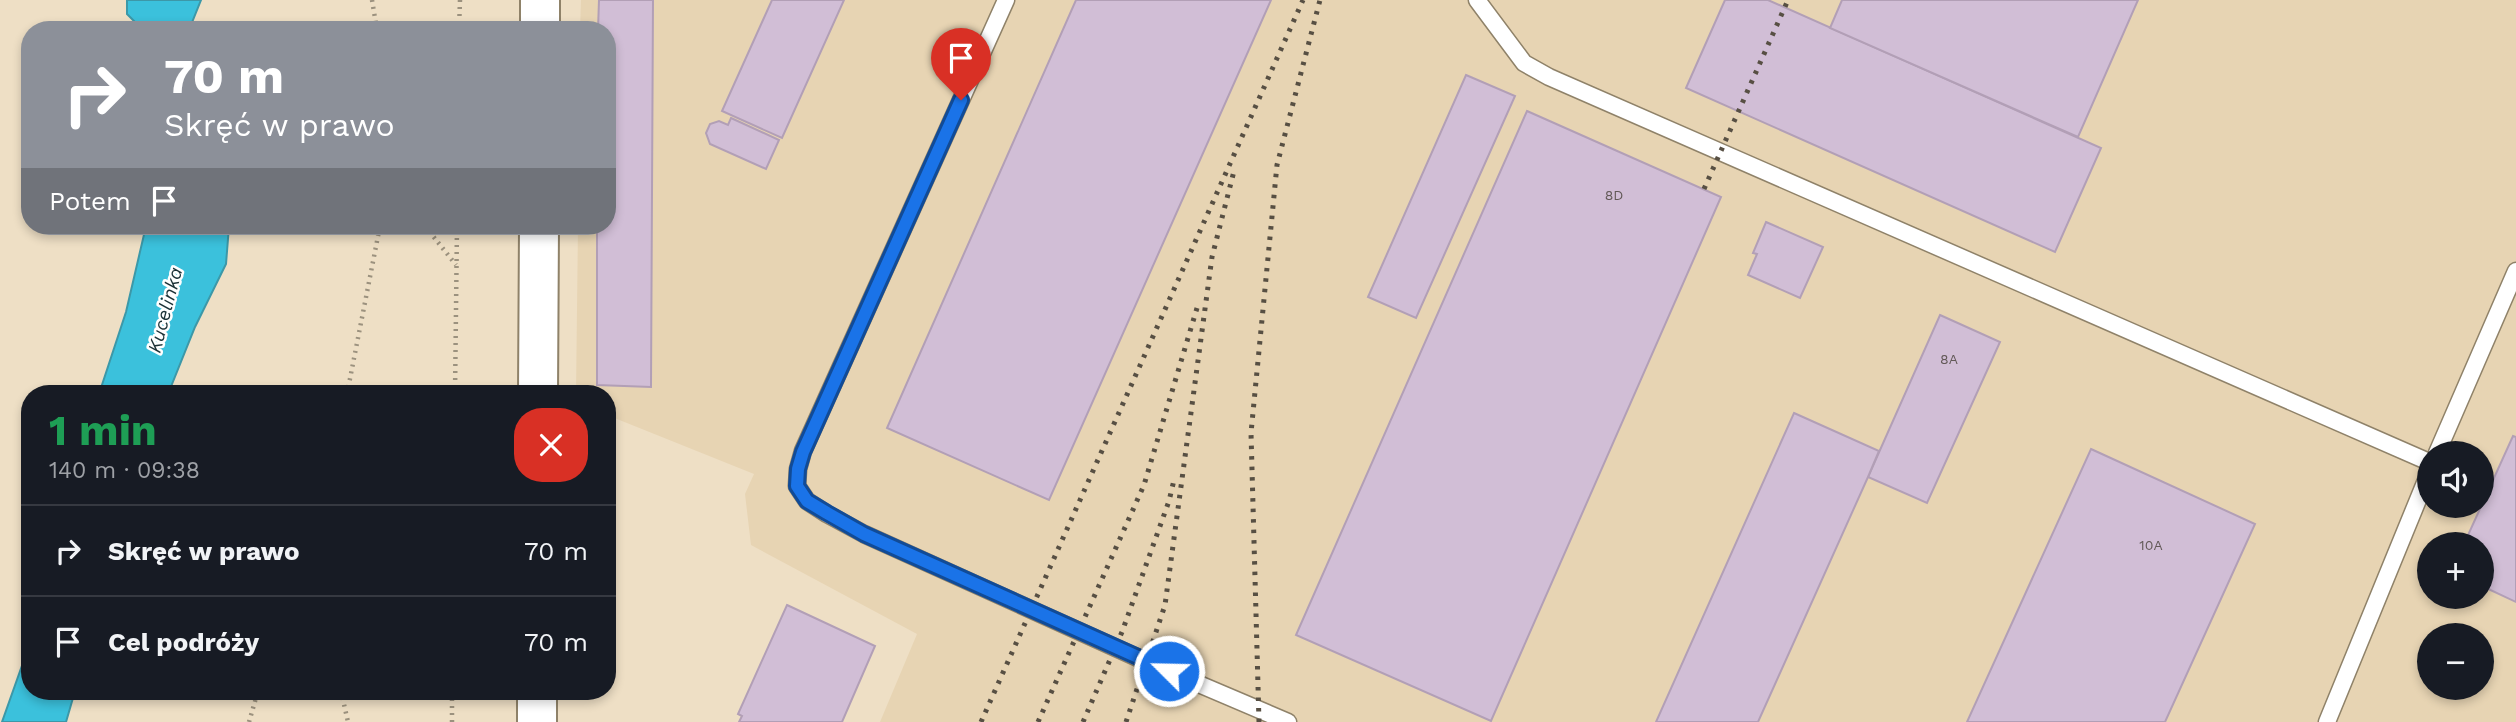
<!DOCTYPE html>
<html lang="pl">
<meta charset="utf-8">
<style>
body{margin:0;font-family:"Work Sans",sans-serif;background:#242831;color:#f1f3f6;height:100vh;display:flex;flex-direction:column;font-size:26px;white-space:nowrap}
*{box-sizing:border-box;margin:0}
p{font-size:23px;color:#9ea1a6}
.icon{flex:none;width:38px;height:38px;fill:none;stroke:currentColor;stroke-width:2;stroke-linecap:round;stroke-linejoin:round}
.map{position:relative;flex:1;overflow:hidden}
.side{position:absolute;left:21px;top:385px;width:595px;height:315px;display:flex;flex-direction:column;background:#171b24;border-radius:28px;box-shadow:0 4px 10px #0003}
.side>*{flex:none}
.hud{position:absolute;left:21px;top:21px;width:595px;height:214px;border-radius:28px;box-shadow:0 4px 10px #0003;background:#8c9099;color:#fff;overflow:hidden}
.controls{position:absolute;left:2417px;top:441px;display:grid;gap:14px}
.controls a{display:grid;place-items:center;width:77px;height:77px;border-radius:50%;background:#171b24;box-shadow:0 4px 10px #0003;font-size:35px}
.pin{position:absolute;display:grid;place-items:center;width:60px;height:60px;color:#fff;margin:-72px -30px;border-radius:50% 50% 50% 0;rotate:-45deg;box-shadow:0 0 7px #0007}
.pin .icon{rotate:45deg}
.me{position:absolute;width:77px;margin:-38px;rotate:293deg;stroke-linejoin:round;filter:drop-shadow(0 0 5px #0008)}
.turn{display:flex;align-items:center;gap:24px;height:147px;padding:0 28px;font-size:32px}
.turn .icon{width:91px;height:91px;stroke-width:2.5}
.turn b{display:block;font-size:49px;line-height:60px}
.then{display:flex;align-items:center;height:66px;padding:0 28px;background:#0003;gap:14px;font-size:26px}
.round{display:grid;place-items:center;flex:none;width:74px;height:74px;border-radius:28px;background:#242831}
.headline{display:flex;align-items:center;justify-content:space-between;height:119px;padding:0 28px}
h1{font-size:42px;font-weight:700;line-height:52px;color:#1e9e55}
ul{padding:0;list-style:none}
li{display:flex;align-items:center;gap:21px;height:91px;padding:0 28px;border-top:2px solid #363941}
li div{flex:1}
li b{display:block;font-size:26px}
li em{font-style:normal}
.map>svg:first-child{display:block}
</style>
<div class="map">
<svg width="2516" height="722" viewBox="0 0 2516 722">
<rect width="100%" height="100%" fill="#eedfc5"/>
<path fill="#e7d4b3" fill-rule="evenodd" d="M581 0H2516V722H880L917 634 751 545 745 494 754 474 607 415V394H576L578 226H607V30H580ZM2429 453H2482V506H2429ZM2429 544H2482V597H2429ZM2429 635H2482V688H2429Z"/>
<g fill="#3bc1dc" stroke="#3c98a8" stroke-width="2">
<polygon points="127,0 201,0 191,25 193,30 143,30 127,14"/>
<polygon points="146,226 229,226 226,264 195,327 168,394 99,394 126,312"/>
<polygon points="30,643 30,691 75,691 66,722 2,722"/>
</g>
<g fill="#d1bed6" stroke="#b29fb6" stroke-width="2">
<polygon points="599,0 653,0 651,387 597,385 597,226 607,226 607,30 598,30"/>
<polygon points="772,0 844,0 782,138 722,111"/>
<polygon points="1076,0 1271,0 1049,500 887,428"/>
<polygon points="1725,0 1768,0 2101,148 2055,252 1686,88"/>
<polygon points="1842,0 2138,0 2078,137 1830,28"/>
<polygon points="1466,75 1515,96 1416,318 1368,297"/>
<polygon points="1527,111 1721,197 1491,721 1296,635"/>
<polygon points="731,118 779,140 766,169 710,144 706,133 710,124 719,121 728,125"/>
<polygon points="1766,222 1823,247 1800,298 1748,275 1757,254 1753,253"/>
<polygon points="1940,315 2000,342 1927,503 1868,477"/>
<polygon points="1794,413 1879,451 1868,477 1758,722 1656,722"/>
<polygon points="2513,436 2516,437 2516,602 2482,586 2482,544 2464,544"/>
<polygon points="2091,449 2255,524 2165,722 1967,722"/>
<polygon points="787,605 875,646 842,722 739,722 742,716 738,714"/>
</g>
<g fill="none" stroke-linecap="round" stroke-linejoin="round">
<defs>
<g id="service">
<polyline points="1006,0 803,451 798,469 797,486 807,501 827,514 864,534 1147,662 1288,722"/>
<polyline points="1477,0 1524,63 1549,77 2429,462"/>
<polyline points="2437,453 2516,271"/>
<polyline points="2327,722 2429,473"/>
</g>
<g id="tertiary">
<polyline points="540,30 540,0"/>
<polyline points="538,394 539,226"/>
<polyline points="537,722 537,691"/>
</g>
</defs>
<use href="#service" stroke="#8f8269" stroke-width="19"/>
<use href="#tertiary" stroke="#8f8269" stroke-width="42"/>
<g stroke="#9b917e" stroke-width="4.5" stroke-dasharray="2 5" stroke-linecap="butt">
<polyline points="372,0 377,30"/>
<polyline points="459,30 460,0"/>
<polyline points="425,226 456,265"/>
<polyline points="347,394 380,226"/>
<polyline points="455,394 457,226"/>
<polyline points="341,691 348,722"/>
<polyline points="249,722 258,691"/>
<polyline points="452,722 452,691"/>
</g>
<use href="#service" stroke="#fff" stroke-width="16"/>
<use href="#tertiary" stroke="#fff" stroke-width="38"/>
<g stroke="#574f43" stroke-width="5" stroke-dasharray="3.5 7" stroke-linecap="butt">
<polyline points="1704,189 1788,0"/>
<polyline points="981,722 1303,0"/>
<polyline points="1038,722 1144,485 1197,308"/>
<polyline points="1083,722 1122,632 1169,501 1174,480"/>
<polyline points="1126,722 1165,605 1212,257 1234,171"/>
<polyline points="1259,722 1251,433 1277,165 1320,0"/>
</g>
</g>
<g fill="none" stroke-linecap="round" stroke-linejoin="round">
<defs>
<polyline id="route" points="961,100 803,452 798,469 797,486 807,501 827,513 864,534 1169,671"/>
</defs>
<use href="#route" stroke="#114b97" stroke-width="18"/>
<use href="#route" stroke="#1a73e8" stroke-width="12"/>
</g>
<g text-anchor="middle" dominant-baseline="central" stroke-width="5" stroke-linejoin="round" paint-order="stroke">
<g font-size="14" fill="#625957">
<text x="1614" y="195">8D</text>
<text x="1949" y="359">8A</text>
<text x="2151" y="545">10A</text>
</g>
<g font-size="19" font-style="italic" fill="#1c3237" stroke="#fff">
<text transform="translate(165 310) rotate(-75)">Kucelinka</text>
</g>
</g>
</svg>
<div class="controls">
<a><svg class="icon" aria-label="sound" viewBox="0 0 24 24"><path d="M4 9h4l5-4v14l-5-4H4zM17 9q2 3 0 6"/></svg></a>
<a>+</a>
<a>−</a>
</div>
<div class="pin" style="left:961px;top:100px;background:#d93025"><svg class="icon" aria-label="arrive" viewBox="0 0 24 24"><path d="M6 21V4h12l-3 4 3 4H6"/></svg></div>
<svg class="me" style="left:1169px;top:671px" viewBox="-20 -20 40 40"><circle r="17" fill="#1a73e8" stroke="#fff" stroke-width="3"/><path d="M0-11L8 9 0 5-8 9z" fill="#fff"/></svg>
<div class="hud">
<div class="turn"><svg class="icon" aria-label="right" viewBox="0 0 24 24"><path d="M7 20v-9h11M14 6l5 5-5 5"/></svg><div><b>70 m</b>Skręć w prawo</div></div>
<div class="then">Potem<svg class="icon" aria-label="arrive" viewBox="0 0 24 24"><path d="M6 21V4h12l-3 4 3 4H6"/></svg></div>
</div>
<section class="side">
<div class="headline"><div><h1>1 min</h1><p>140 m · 09:38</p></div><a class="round" style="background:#d93025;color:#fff"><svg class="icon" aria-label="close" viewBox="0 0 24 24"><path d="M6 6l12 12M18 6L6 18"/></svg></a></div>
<ul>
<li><svg class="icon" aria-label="right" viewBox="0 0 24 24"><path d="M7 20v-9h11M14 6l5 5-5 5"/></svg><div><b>Skręć w prawo</b></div><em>70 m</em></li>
<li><svg class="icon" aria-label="arrive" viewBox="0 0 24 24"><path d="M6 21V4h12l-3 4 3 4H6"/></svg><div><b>Cel podróży</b></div><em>70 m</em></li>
</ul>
</section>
</div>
